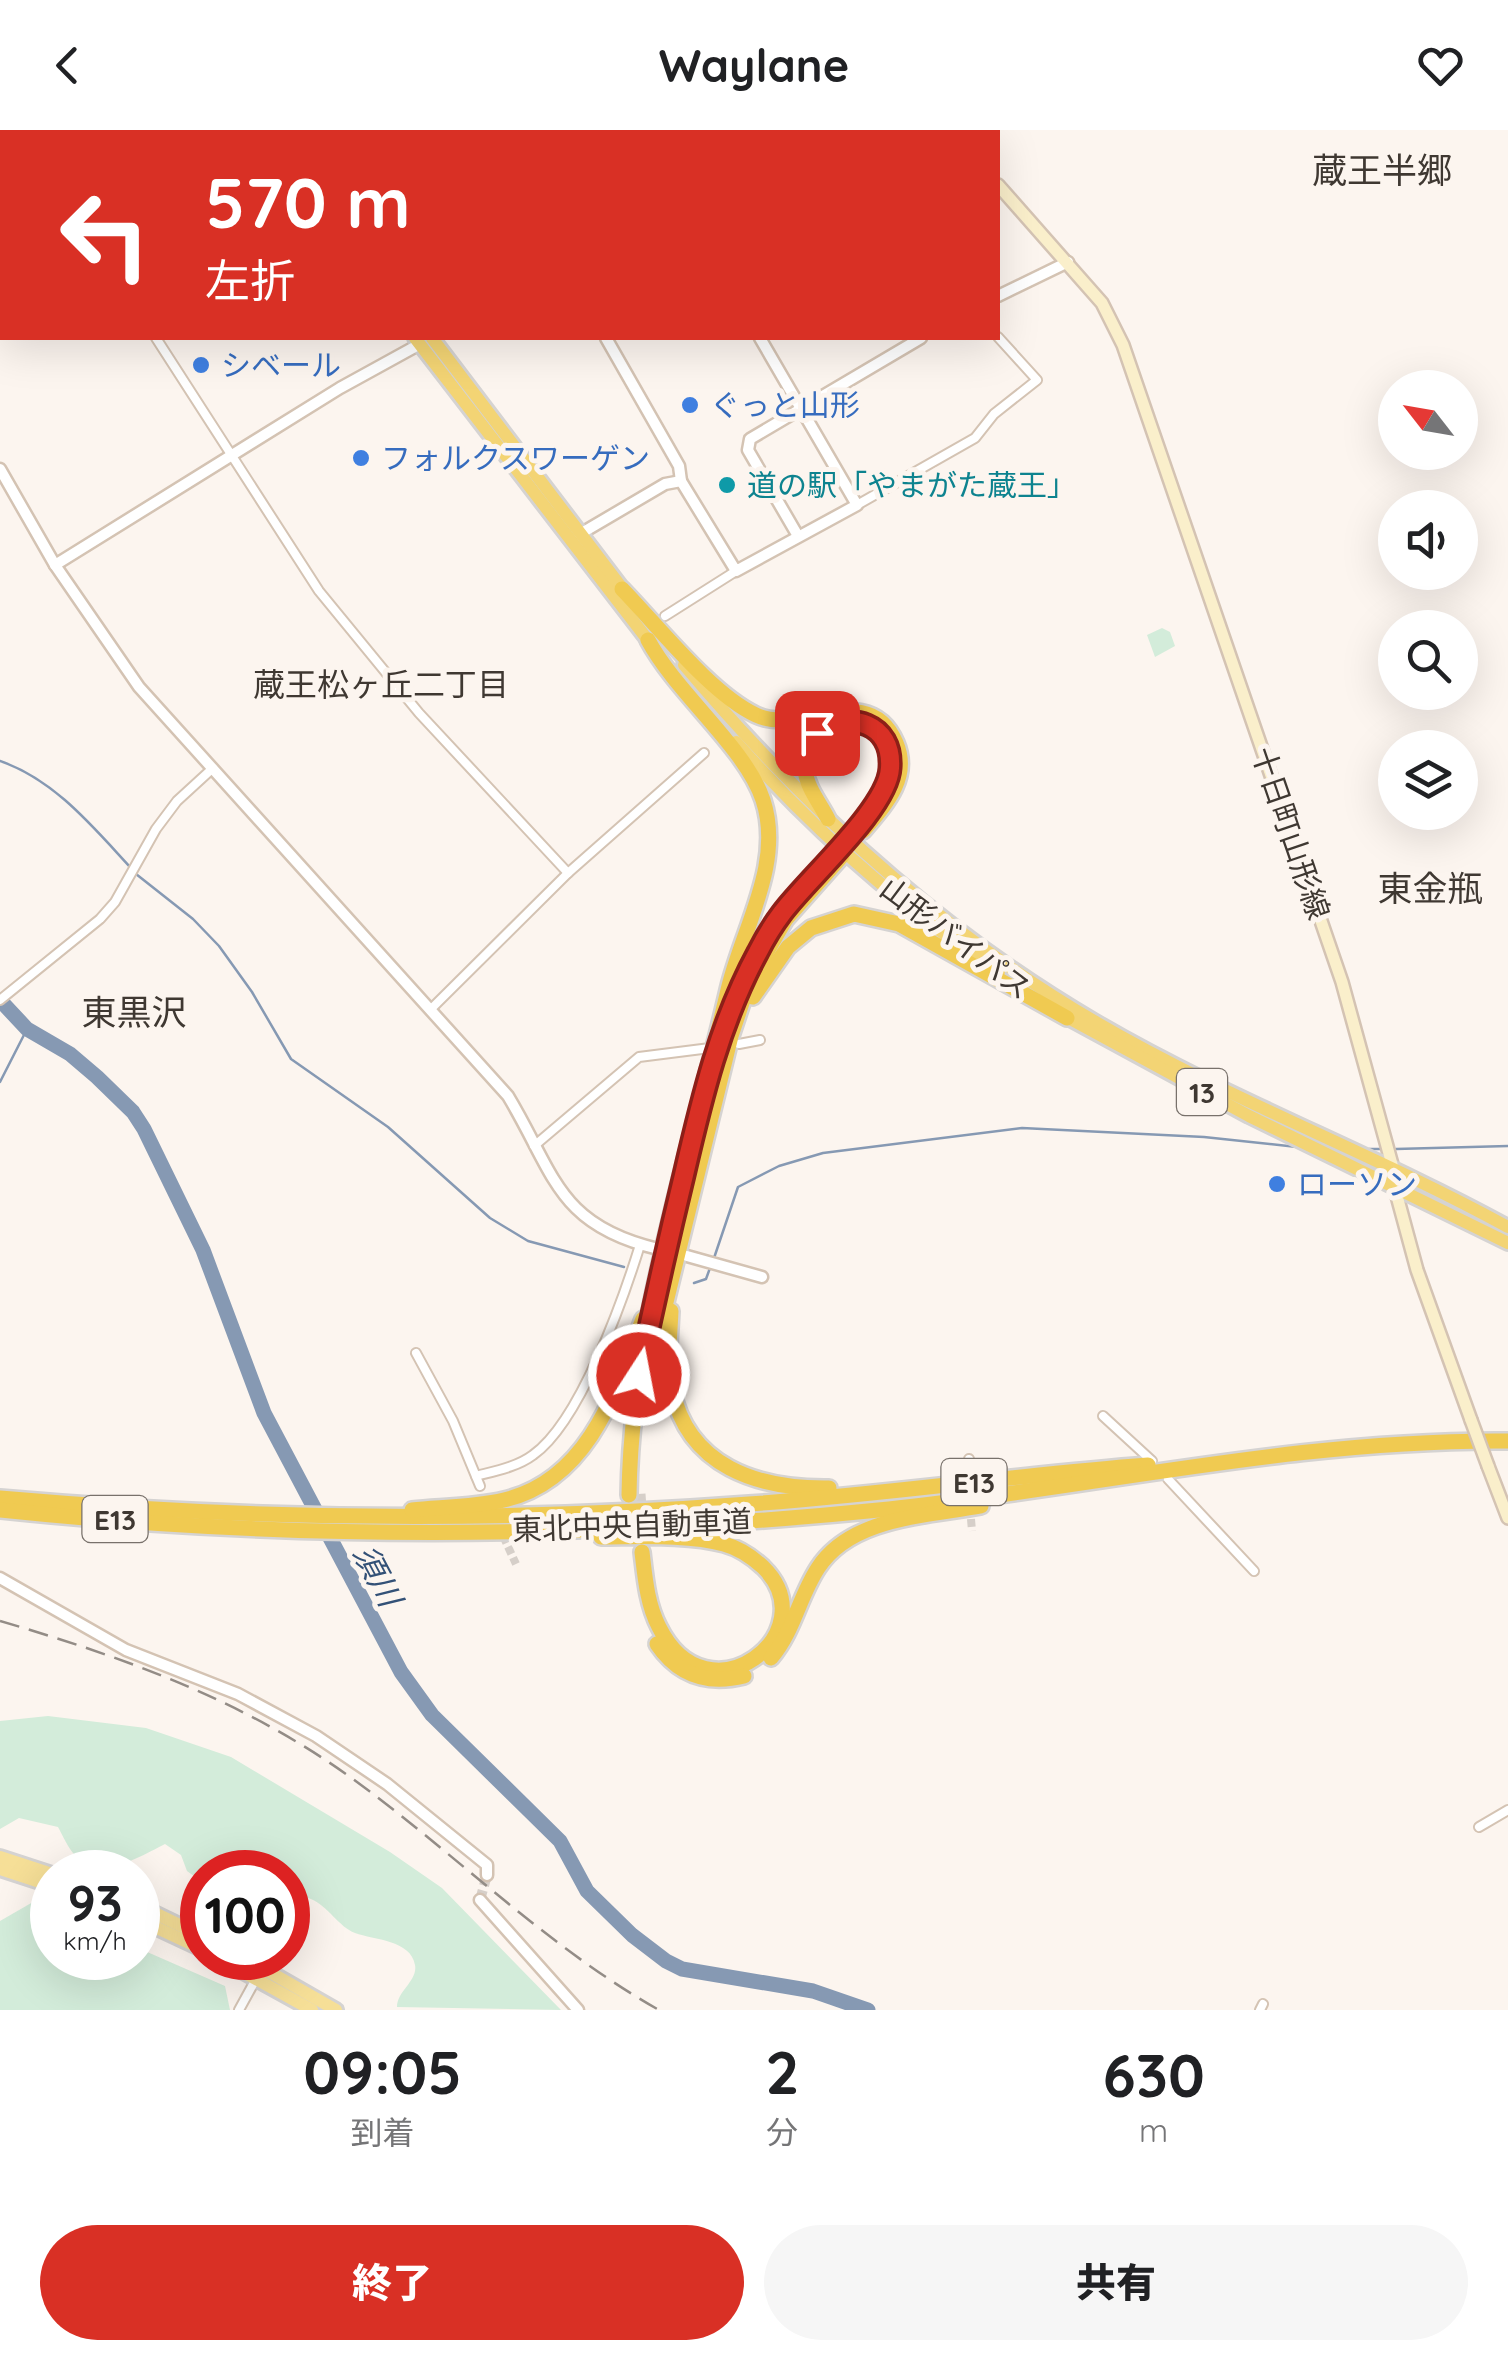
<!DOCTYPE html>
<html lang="ja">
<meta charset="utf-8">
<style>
body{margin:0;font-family:Quicksand,"Noto Sans JP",sans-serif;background:#f6f6f6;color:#202124;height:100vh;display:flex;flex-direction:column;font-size:38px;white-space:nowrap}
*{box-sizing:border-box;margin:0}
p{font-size:32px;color:#757577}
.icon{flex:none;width:55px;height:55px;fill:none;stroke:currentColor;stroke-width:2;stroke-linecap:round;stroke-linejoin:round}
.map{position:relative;height:1880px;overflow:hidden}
.side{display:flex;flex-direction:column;background:#fff;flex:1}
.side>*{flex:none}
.banner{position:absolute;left:0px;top:0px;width:1000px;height:210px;box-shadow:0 10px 40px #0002;background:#d93025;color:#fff;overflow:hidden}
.needle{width:65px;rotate:301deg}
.buttons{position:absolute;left:1378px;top:240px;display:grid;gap:20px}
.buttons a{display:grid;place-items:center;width:100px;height:100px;border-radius:50%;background:#fff;box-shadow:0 10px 40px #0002;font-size:50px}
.speed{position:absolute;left:30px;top:1720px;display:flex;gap:20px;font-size:50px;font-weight:700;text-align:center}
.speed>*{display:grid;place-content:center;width:130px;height:130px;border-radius:50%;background:#fff;box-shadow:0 10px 40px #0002;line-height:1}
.speed small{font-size:25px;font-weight:400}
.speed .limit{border:15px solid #d22;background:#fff;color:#111}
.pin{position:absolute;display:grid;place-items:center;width:85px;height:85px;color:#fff;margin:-42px;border-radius:20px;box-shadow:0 5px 15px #0006}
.me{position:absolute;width:110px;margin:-55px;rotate:11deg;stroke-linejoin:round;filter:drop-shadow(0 0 8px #0008)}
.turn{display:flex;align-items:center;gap:35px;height:210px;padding:0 40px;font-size:45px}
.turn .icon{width:130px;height:130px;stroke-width:2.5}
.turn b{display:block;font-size:70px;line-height:85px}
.eta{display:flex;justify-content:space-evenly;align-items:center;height:170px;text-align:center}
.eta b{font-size:60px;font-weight:800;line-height:70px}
.action{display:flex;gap:20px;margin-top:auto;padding:20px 40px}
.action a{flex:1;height:115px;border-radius:60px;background:#d93025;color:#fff;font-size:40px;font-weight:800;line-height:115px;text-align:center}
.action a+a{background:#f6f6f6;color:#202124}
header{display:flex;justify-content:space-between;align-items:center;height:130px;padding:0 40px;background:#fff;font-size:45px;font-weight:800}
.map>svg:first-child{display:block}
</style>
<header><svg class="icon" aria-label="back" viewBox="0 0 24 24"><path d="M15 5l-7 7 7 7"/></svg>Waylane<svg class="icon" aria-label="heart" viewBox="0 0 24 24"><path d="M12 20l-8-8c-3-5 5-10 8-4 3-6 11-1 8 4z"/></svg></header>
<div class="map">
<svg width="1508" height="1880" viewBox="0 0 1508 1880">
<rect width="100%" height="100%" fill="#fcf5ef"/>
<g fill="#d3ecda">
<polygon points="34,0 211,0 35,2"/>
<polygon points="1162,498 1170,502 1175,516 1155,527 1147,505"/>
<path d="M48 1586 146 1598 231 1627 390 1722 442 1758 561 1880 397 1877C397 1861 418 1851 415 1835 411 1810 374 1810 355 1803 339 1797 328 1776 311 1769 305 1767 294 1767 288 1766V1742H202V1752L187 1741 181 1725 165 1714C139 1727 100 1752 75 1725 68 1718 63 1706 58 1697L19 1688 0 1699V1591Z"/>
<polygon points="33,1772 52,1781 52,1828 138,1828 138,1818 225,1856 230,1880 0,1880 0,1791"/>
</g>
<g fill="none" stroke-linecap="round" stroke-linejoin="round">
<g stroke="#8699b3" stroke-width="2.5">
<path d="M0 631C55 650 93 697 131 738"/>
<polyline points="136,744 193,789 219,816 252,862 291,929 388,997 490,1088 528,1111 624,1137"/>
<polyline points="0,952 27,899"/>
<polyline points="1369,1019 1381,1019"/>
<polyline points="1396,1019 1508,1016"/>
<polyline points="713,1131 738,1057 779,1036 823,1023 1022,998 1204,1007 1297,1017"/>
<polyline points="694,1153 706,1149 710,1138"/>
</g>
<g stroke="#8699b3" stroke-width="15">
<polyline points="0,146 2,145"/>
<polyline points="0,870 27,899 70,924 97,947 133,982 144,999 203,1120 264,1283 401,1542 432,1585 560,1711 587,1761 632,1805 666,1831 682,1839 813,1861 868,1880"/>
</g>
<g stroke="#d6cfc9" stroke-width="8" stroke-dasharray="8 4" stroke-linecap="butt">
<polyline points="970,1377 972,1401"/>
<polyline points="493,1384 516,1434"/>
</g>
<polyline stroke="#d6cfc9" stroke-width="10" stroke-dasharray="10 5" stroke-linecap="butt" points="480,1770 487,1745"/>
<polyline stroke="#d6cfc9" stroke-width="15" stroke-dasharray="15 8" stroke-linecap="butt" points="638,1364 642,1422"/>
<defs>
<g id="minor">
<polyline points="23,0 24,2"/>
<polyline points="0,83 2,81"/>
<polyline points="0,200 2,199"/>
<polyline points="156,208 319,461 419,583 568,743"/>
<polyline points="857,375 975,308 994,284 1037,250 998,207"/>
<polyline points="665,486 736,441"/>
<polyline points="0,870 100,789 115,772 156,699 177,671 213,638"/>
<polyline points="431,879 568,743 704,623"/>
<polyline points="739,914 760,910"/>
<polyline points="534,1016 639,927 710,918"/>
<polyline points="416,1223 453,1291 480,1356"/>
<polyline points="1103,1286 1152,1331"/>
<polyline points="968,1342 969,1329"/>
<path d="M476 1346C495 1341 517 1337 533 1325 580 1292 623 1170 640 1115"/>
<polyline points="1168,1349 1254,1441"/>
<polyline points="1479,1697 1508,1680"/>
<polyline points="239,1880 256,1849"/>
<polyline points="1260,1880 1263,1874"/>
</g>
<g id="tertiary">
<polyline points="998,166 1068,132"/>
<polyline points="606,208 679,336 681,351"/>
<path d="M0 339 55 435 139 557 508 966C555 1044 557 1095 658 1119"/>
<polyline points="580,404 665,354 681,351 736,441 857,375 760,208"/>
<polyline points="798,406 748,320 750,309 921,208"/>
<polyline points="55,435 340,258 420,214"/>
<polyline points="687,1126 762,1147"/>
<polyline points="0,1448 126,1520 238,1564 316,1606 387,1654 487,1735 487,1745"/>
<polyline points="480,1770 578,1880"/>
</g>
<g id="secondary">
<polyline points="949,0 951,2"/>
<polyline points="998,55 1102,173 1123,215 1342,852 1393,1038 1394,1055 1417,1140 1471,1290"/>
<polyline points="1488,1336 1508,1388"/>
</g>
<g id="primary">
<polyline points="781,2 786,0"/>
<polyline points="0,1727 52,1744"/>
<polyline points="0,1739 52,1756"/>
<polyline points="138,1775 202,1806"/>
<polyline points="138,1789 202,1819"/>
<polyline points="218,1828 312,1880"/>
<polyline points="245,1828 336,1880"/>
</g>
<g id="trunk">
<polyline points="264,0 266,2"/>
<polyline points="279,0 281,2"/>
<polyline points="415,208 654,518"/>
<polyline points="432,208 628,466"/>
<path d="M684 535C801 674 937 799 1094 891 1227 969 1373 1023 1508 1097"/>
<path d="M736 612C813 699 902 778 999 842"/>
<polyline points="1061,884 1249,986 1508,1113"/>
</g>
<g id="motorway">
<path d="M622 459C658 496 711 564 756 585 799 606 869 549 896 613 911 648 885 675 863 701"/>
<path d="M828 689C820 673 807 658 805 640 803 629 806 619 812 610 845 560 915 613 881 664"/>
<polyline points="753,867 788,817 811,798 854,784 899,794 1067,888"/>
<path d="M671 1181C670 1206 666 1234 672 1259 688 1337 758 1359 829 1358"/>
<polyline points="657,1209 731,906 749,852 786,789 842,726"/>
<path d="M629 1365C631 1198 690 1023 728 860 742 799 784 734 763 670 746 618 677 564 648 510"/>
<path d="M0 1368C250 1390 498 1393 749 1374 882 1365 1015 1345 1148 1335"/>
<path d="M0 1380C294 1411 594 1409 889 1379 1095 1357 1299 1309 1508 1311"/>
<path d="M412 1380C442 1377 474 1377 504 1370 589 1350 616 1261 643 1189"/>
<path d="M601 1407C637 1407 689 1404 724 1414 739 1418 752 1427 763 1437 829 1502 708 1596 659 1497 647 1474 645 1447 642 1422"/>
<path d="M657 1514C678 1545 707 1555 744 1546"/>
<path d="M771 1528C794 1501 799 1467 818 1438 851 1387 927 1386 981 1376"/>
</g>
</defs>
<use href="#minor" stroke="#d4c3b3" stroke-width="12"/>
<use href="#tertiary" stroke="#d4c3b3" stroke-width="15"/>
<use href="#secondary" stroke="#d4c3b3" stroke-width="16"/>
<use href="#primary" stroke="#d5d3d2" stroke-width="18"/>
<use href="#trunk" stroke="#d5d3d2" stroke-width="18"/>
<use href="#motorway" stroke="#d5d3d2" stroke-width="20"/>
<use href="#minor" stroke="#fff" stroke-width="8"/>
<use href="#tertiary" stroke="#fff" stroke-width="10"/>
<use href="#secondary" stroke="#faefcb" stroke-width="11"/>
<use href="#primary" stroke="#f6df97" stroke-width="12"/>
<use href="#trunk" stroke="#f3d474" stroke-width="12"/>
<use href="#motorway" stroke="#f0ca51" stroke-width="15"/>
<path stroke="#938c86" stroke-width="2.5" stroke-dasharray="20 10" stroke-linecap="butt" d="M0 1491C127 1528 250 1573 357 1652 459 1727 549 1818 659 1880"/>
<defs>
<polyline id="secondary-bridge" points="1471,1290 1488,1336"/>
<polyline id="motorway-bridge" points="835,721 858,695"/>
</defs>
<use href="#secondary-bridge" stroke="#d4c3b3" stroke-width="16" stroke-linecap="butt"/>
<use href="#motorway-bridge" stroke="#d5d3d2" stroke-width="20" stroke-linecap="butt"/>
<use href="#secondary-bridge" stroke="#faefcb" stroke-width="11"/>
<use href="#motorway-bridge" stroke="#f0ca51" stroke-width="15"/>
</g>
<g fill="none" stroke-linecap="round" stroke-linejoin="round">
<defs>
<path id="route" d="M639 1245C653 1178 668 1111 684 1045 702 967 720 892 758 822 765 808 773 795 782 783 808 748 888 678 890 638 893 593 850 580 817 603"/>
</defs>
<use href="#route" stroke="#8d1f18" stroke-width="25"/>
<use href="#route" stroke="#d93025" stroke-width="18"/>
</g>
<g fill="#3f7fe0" stroke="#fcf5ef" stroke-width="4">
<circle cx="201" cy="235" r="10"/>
<circle cx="690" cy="275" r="10"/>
<circle cx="361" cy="328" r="10"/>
<circle cx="1277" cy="1054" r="10"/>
</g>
<circle fill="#0f9aa8" stroke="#fcf5ef" stroke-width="4" cx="727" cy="355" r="10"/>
<g text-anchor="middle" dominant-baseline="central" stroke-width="10" stroke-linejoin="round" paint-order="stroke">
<g fill="#fcf5ef" stroke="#78716b" stroke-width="2.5">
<rect x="1177" y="939" width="50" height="46" rx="8"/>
<rect x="941.5" y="1329" width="65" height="46" rx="8"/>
<rect x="82.5" y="1366" width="65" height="46" rx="8"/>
</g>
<g font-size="28" font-weight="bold" fill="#3f3832">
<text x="1202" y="962">13</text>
<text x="974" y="1352">E13</text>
<text x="115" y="1389">E13</text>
</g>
<g font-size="30" fill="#366cbe" stroke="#fcf5ef" text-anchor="start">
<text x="221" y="235">シベール</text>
<text x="710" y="275">ぐっと山形</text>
<text x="381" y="328">フォルクスワーゲン</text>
<text x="1297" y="1054">ローソン</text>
</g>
<g font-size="30" fill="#0d838f" stroke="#fcf5ef" text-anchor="start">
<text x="747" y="355">道の駅「やまがた蔵王」</text>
</g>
<g font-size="30" fill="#3f3832" stroke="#fcf5ef">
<text transform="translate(1291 703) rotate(71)">十日町山形線</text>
<text transform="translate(956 808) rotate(37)">山形バイパス</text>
<text transform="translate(632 1395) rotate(-2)">東北中央自動車道</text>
</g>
<g font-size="32" fill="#3f3832" stroke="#fcf5ef">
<text x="381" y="554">蔵王松ヶ丘二丁目</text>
</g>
<g font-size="32" font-style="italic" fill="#335177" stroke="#fcf5ef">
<text transform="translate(378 1445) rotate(62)">須川</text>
</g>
<g font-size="35" fill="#3f3832" stroke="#fcf5ef">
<text x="1382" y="40">蔵王半郷</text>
<text x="1430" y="758">東金瓶</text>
<text x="134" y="882">東黒沢</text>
</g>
</g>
</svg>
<div class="buttons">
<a><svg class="needle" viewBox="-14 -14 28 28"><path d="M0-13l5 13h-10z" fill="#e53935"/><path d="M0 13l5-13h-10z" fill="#757577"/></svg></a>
<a><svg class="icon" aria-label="sound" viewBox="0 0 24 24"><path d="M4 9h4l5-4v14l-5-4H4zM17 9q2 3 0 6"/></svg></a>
<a><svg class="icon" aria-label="search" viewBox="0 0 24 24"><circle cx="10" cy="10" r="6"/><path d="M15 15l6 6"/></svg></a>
<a><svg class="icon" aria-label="layers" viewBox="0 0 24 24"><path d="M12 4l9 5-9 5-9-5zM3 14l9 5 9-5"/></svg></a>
</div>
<div class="speed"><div>93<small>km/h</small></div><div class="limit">100</div></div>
<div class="pin" style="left:817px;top:603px;background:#d93025"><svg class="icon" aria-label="arrive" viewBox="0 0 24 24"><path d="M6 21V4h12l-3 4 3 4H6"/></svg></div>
<svg class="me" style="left:639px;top:1245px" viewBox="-20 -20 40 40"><circle r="17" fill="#d93025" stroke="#fff" stroke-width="3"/><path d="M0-11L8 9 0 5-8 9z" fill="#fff"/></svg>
<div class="banner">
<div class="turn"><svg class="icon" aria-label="left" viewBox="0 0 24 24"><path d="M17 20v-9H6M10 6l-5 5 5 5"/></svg><div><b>570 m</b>左折</div></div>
</div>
</div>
<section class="side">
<div class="eta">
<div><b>09:05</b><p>到着</p></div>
<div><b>2</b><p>分</p></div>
<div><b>630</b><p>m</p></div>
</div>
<div class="action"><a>終了</a><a>共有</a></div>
</section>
